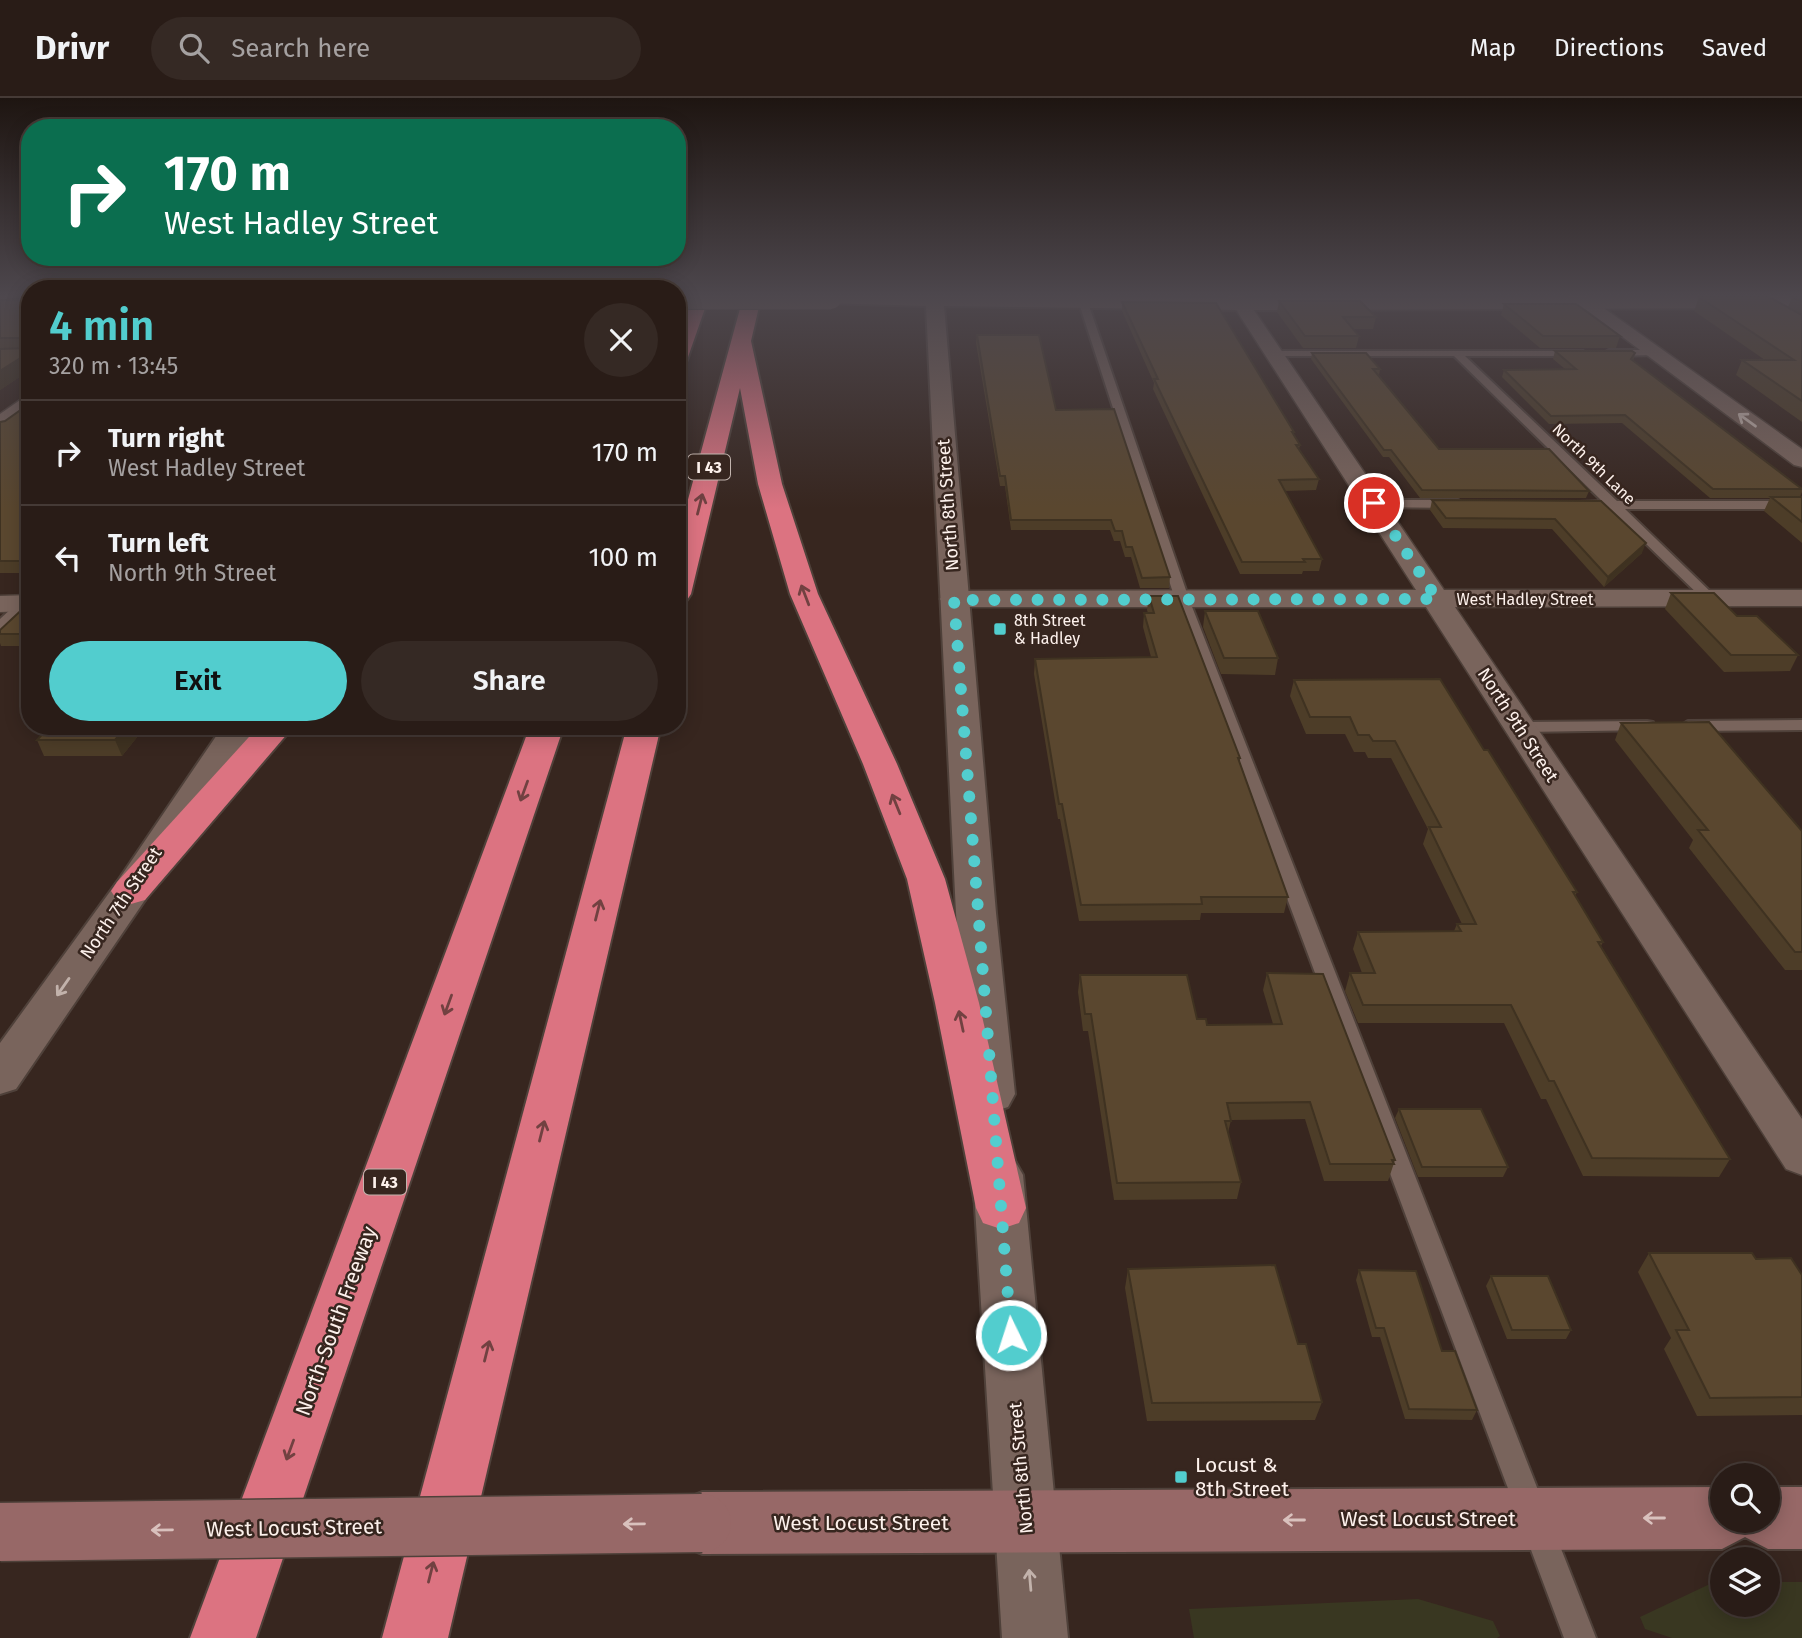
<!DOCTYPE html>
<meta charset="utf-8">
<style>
body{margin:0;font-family:"Fira Sans",sans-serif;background:#352924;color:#f1f3f6;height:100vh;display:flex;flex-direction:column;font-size:26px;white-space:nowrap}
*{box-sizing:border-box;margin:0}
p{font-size:23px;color:#a5a1a1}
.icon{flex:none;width:38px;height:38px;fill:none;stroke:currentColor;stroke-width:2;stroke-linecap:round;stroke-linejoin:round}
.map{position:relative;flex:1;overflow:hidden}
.side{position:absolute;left:21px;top:182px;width:665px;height:455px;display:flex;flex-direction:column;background:#291c17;border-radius:28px;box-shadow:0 4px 18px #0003,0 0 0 2px #453a36}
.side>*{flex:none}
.top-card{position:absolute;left:21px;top:21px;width:665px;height:147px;border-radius:28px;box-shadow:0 4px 18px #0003,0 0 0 2px #453a36;background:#0b6e4f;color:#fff;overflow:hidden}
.fabs{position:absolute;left:1710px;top:1365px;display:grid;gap:14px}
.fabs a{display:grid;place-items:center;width:70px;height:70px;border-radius:50%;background:#291c17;box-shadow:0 4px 18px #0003,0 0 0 2px #453a36;font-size:35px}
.pin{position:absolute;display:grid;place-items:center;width:60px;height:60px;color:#fff;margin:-30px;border:4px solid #fff;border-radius:50%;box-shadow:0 2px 7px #0007}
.me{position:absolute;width:77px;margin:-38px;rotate:356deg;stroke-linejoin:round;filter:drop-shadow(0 0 5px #0008)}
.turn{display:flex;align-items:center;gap:24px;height:147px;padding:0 28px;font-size:32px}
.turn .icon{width:91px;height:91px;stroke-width:2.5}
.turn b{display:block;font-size:49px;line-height:60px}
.round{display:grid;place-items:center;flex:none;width:74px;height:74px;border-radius:37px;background:#352924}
.headline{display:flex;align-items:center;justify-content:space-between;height:119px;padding:0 28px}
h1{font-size:42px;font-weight:600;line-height:52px;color:#52cdce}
.action{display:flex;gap:14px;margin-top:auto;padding:14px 28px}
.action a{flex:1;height:80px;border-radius:42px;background:#52cdce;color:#111;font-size:28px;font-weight:600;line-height:80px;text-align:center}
.action a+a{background:#352924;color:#f1f3f6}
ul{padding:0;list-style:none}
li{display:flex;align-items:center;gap:21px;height:105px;padding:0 28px;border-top:2px solid #453a36}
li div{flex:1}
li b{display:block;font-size:26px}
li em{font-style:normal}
header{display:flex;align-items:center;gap:42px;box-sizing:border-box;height:98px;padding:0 35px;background:#291c17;border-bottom:2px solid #453a36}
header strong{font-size:33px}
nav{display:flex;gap:38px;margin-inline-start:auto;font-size:24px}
.search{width:490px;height:63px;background:#352924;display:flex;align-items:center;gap:18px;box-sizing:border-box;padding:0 24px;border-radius:38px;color:#a5a1a1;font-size:26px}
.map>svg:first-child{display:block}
</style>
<header>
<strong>Drivr</strong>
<div class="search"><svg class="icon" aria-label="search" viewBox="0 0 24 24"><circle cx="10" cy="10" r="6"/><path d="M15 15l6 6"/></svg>Search here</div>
<nav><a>Map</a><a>Directions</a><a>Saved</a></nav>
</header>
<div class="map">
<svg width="1802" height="1540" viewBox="0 0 1802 1540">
<rect width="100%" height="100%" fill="#37261f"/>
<g fill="#393721">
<polygon points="1768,1484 1802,1484 1802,1540 1672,1540 1645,1531 1640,1519 1712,1485 1722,1485 1722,1507 1768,1507"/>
<polygon points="1418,1501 1493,1523 1500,1538 1497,1540 1194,1540 1189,1511"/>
</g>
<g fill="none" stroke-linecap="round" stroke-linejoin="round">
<defs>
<g id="service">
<polygon points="3,196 14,196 0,204 0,197"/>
<polygon points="1076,196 1085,196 1189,501 1596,1540 1564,1540 1175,501"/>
<polygon points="1654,252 1659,255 1658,257 1609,258 1604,255 1609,252"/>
<polygon points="1275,253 1583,253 1584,255 1579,258 1465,258 1617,403 1802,403 1802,411 1625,411 1717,500 1710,504 1705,503 1610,411 1578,410 1578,404 1602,403 1454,258 1271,258 1270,256"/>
<polygon points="1374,402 1458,402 1464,406 1458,410 1369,409 1368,406"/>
<polygon points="30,497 30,509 5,532 0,533 0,521 25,498"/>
<polygon points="1802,622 1802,632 1688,633 1680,628 1688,623"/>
<polygon points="1647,623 1653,624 1655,628 1653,632 1519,634 1511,629 1519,624"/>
</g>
<g id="minor">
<polygon points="1226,196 1243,196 1444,492 1802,492 1802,508 1455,509 1802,1021 1802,1077 1786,1071 1426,509 954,509 944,507 940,501 944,495 954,493 1416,492"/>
<polygon points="1565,196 1584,196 1802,351 1802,369 1794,367"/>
<polygon points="30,298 30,314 8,331 0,332 0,316 23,300"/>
<polygon points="30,497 30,513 0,514 0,498"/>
</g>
<g id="tertiary">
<polygon points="831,196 1243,200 1802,198 1802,210 1243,212 944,208 996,815 1015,996 1008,1009 992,1014 976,1009 969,996 956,815 926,208 825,205 822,201"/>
<polygon points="223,628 257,628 145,802 16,991 0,996 0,945 117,784"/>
<polygon points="998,1057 1015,1063 1023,1077 1068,1540 1002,1540 973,1077 981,1063"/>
</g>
<polygon id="secondary" points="1722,1389 1722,1423 1768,1423 1768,1389 1802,1389 1802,1451 1768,1451 1745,1439 1722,1451 702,1456 680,1447 671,1425 680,1403 702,1394"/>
<g id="motorway">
<polygon points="692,196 710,196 687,262 684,266 677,268 677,235"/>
<polygon points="744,196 762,196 751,243 782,386 818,496 897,666 945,781 979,905 1026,1110 1019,1125 1001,1131 983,1125 976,1110 935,905 907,781 863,666 790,496 758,386 740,290 691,496 687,502 677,505 677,442"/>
<polygon points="259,628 294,628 145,802 131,806 117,802 111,793 117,784"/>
<polygon points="530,628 564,628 256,1540 190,1540"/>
<polygon points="627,628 661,628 448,1540 382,1540"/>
</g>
</defs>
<use href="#service" stroke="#4f413a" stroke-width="4"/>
<use href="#minor" stroke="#4f413a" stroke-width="3"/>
<use href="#tertiary" stroke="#4f413a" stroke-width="4"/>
<use href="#secondary" stroke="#4f413a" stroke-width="4"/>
<use href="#motorway" stroke="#4f413a" stroke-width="4"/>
<use href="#service" fill="#79645c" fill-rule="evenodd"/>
<use href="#minor" fill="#79645c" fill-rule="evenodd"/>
<use href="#tertiary" fill="#79645c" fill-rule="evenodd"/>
<use href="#secondary" fill="#976867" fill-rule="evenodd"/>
<use href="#motorway" fill="#dc7381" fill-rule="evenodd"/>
<defs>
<polyline id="tertiary-bridge" points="677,201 831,201"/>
<polyline id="secondary-bridge" points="0,1434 702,1425"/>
</defs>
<use href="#tertiary-bridge" stroke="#4f413a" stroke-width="22" stroke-linecap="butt"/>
<use href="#secondary-bridge" stroke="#4f413a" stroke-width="61" stroke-linecap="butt"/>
<use href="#tertiary-bridge" stroke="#79645c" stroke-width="20"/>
<use href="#secondary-bridge" stroke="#976867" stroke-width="58"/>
</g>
<g fill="#4d3d28">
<polygon points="12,196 30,196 30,272 0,292 0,202 26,202 26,200 13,199"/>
<polygon points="1114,196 1205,196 1205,197"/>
<polygon points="1263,196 1343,196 1343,197 1264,197"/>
<polygon points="1802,198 1802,324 1736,277 1742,262 1765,262 1694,213 1699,199 1788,209 1792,199"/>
<polygon points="1279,203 1376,219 1373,231 1353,231 1359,238 1356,250 1303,250 1277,214"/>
<polygon points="1122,204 1294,334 1294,337 1300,347 1299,351 1319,381 1316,392 1285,393 1322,461 1319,473 1303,473 1302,476 1240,476 1153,291 1154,285 1122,213"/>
<polygon points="1504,206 1620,238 1616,250 1540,250 1501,217"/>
<polygon points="977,237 1056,312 1170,479 1169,490 1140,490 1131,459 1125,459 1120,443 1114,443 1110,432 1011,432 1005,388 1000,388 976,245"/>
<polygon points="1555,253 1635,255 1633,263 1802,391 1802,394 1800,399 1802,399 1802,445 1764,413 1770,400 1710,400 1622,325 1549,326 1502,279 1504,272 1565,271 1553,261"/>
<polygon points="1312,255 1380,271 1379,278 1439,351 1589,393 1586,400 1420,400 1389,359 1383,359 1311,261"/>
<polygon points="30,311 30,478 26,478 24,475 0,475 0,324 5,323"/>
<polygon points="1432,402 1601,403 1642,455 1604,489 1552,431 1443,430 1430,412"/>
<polygon points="1671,495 1737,518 1798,557 1790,573 1724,574 1665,511"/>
<polygon points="1149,498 1240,660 1240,665 1288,799 1284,815 1201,815 1200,822 1079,823 1060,721 1058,721 1034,576 1035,561 1151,559 1143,529 1144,515 1148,515 1147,512"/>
<polygon points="30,504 30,548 1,548 0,545 0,532"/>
<polygon points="1205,513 1278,560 1275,577 1221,576 1203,529"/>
<polygon points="1294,582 1484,652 1577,794 1575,798 1603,844 1601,848 1730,1061 1719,1079 1583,1078 1546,1001 1541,1001 1504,925 1358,925 1345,893 1350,875 1362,875 1353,851 1358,834 1454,833 1457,826 1462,826 1423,746 1428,731 1391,660 1368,660 1365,654 1354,654 1345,636 1306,636 1290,598"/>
<polygon points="1621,625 1802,733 1802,872 1785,872 1689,750 1693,742 1615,642"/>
<polygon points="146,628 122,658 44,658 37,642"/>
<polygon points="1267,875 1395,1062 1388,1083 1324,1083 1305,1021 1231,1022 1228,1035 1241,1084 1237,1101 1114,1102 1088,933 1083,933 1078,894 1080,877 1197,921 1207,927 1273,926 1263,892"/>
<polygon points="1399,1011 1508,1069 1503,1079 1418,1079 1395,1020"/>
<polygon points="1649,1155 1756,1161 1802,1177 1802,1317 1697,1318 1664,1251 1671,1240 1638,1174"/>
<polygon points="1128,1171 1298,1246 1322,1304 1315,1322 1147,1323 1125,1190"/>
<polygon points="1359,1172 1442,1253 1477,1312 1472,1322 1405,1321 1380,1239 1372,1239 1356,1182"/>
<polygon points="1491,1178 1571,1232 1566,1241 1507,1241 1486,1188"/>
</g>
<g fill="#3f3221">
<polygon points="30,254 30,272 0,292 0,273"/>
<polygon points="1646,445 1642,455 1604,489 1608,479"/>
<polygon points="127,628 146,628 122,658 115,642"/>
</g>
<g fill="#5a472f" stroke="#3f3221" stroke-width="2">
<polygon points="27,196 30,196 30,254 0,273 0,251 26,250 27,242 24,240 0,240 0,202 26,202"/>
<polygon points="1802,198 1802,204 1792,199"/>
<polygon points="1699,199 1769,199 1802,217 1802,303 1742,262 1794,262"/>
<polygon points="1279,203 1360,203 1376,219 1343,219 1359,238 1305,238"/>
<polygon points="1122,204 1216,205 1294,334 1292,334 1300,347 1296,347 1319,381 1279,382 1322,461 1303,461 1305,464 1242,464 1154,281 1158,281"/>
<polygon points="1504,206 1576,206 1620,238 1543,238"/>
<polygon points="977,237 1039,237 1056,312 1114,311 1170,479 1142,480 1132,449 1126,449 1122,433 1115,433 1111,422 1011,422 1005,378 1000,378"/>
<polygon points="1555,253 1632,253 1635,255 1631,261 1802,391 1713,391 1625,317 1551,318 1504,272 1576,271"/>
<polygon points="1312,255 1366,255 1380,271 1373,271 1439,351 1549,351 1589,393 1422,392 1391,352 1384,352"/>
<polygon points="22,311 30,311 30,466 21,466 24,463 0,463 0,324 5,323"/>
<polygon points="1771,399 1802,399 1802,424"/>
<polygon points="1432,402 1601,403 1646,445 1608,479 1555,421 1446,420"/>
<polygon points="1671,495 1714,495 1737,518 1757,518 1798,557 1731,557"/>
<polygon points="1149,498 1178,498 1240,660 1238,660 1288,799 1201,799 1202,806 1081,807 1062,706 1059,706 1035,561 1157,559 1144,515 1154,515"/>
<polygon points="30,504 30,536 0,536 0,532"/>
<polygon points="1205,513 1258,513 1278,560 1224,560"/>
<polygon points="1440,581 1484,652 1488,652 1577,794 1573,794 1603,844 1598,844 1730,1061 1592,1060 1554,983 1549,983 1511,907 1363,907 1350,875 1375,875 1358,834 1461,833 1457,826 1476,826 1429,729 1441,729 1395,643 1373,643 1369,637 1358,637 1350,619 1310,619 1294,582"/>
<polygon points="1709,624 1802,733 1802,854 1795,854 1698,732 1708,732 1621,625"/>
<polygon points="50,628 127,628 115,642 37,642"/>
<polygon points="1267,875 1323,876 1395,1062 1392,1062 1394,1066 1330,1066 1310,1004 1227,1005 1231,1023 1225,1023 1241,1084 1117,1085 1091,916 1085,916 1080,877 1187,877 1197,921 1206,921 1207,927 1282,926"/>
<polygon points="1399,1011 1481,1011 1508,1069 1422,1069"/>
<polygon points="1649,1155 1752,1155 1756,1161 1791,1160 1802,1177 1802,1299 1710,1300 1676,1232 1689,1232"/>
<polygon points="1275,1167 1298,1246 1306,1246 1322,1304 1152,1305 1128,1171"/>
<polygon points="1359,1172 1416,1173 1442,1253 1455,1253 1477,1312 1409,1311 1384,1230 1376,1230"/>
<polygon points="1491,1178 1548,1178 1571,1232 1512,1232"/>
</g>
<defs><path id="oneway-shaft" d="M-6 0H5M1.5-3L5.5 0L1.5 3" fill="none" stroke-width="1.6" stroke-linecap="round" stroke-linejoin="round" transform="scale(1.75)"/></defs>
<g stroke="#c2b2ab">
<use href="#oneway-shaft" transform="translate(1747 322) rotate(-144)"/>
<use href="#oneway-shaft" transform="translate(63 889) rotate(125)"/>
<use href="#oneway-shaft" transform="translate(1030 1482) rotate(-95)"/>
</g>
<g stroke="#714141">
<use href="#oneway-shaft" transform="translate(700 406) rotate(-76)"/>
<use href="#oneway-shaft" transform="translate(805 497) rotate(-111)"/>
<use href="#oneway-shaft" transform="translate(524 693) rotate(110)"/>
<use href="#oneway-shaft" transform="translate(896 706) rotate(-112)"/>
<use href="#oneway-shaft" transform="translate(598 812) rotate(-76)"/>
<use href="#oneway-shaft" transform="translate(448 907) rotate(110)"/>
<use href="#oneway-shaft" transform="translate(961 923) rotate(-102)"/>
<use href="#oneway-shaft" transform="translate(542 1033) rotate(-76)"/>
<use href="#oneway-shaft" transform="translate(487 1253) rotate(-76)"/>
<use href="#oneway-shaft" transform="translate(290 1352) rotate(110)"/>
<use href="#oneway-shaft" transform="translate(431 1474) rotate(-76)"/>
</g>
<g stroke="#d9c1bd">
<use href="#oneway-shaft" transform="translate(1654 1420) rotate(-180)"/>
<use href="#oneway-shaft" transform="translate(1294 1422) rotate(180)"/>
<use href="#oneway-shaft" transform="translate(634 1426) rotate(179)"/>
<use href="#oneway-shaft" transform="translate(162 1432) rotate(179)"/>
</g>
<linearGradient id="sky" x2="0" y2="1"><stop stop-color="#1e1511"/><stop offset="0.48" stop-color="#4d474d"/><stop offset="1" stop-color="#4d474d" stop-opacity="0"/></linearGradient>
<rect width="1802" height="411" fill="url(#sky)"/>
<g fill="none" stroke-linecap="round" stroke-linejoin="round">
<polyline stroke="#52cdce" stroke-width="12" stroke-dasharray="0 21.6" points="1011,1237 954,502 1437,501 1374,405"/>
</g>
<g fill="#52cdce" stroke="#37261f" stroke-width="2.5">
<rect x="993" y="524" width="14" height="14" rx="3.5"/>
<rect x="1174" y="1372" width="14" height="14" rx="3.5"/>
</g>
<g text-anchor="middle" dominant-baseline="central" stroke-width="5" stroke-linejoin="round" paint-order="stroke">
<g font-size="16" fill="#fdf1ec" stroke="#37261f">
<text transform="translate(1594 366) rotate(44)">North 9th Lane</text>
<text x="1525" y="501">West Hadley Street</text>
</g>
<g fill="#37261f" stroke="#c2b4ae" stroke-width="2">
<rect x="688" y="356.5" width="42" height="25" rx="5"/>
<rect x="364" y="1071.5" width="42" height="25" rx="5"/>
</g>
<g font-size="16" font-weight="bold" fill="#fdf1ec">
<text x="709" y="369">I 43</text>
<text x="385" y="1084">I 43</text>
</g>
<g font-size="16" fill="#fdf1ec" stroke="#37261f" text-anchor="start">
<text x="1014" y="522">8th Street<tspan x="1014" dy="18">&amp; Hadley</tspan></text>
</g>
<g font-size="18" fill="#fdf1ec" stroke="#37261f">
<text transform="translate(948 407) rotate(-94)">North 8th Street</text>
<text transform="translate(1518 627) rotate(57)">North 9th Street</text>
<text transform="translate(121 805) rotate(-56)">North 7th Street</text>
<text transform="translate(1021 1370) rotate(-95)">North 8th Street</text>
</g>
<g font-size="21" fill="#fdf1ec" stroke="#37261f">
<text transform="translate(336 1223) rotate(-70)">North-South Freeway</text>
<text x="1428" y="1421">West Locust Street</text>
<text x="861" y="1425">West Locust Street</text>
<text transform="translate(294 1430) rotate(-1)">West Locust Street</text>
</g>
<g font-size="21" fill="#fdf1ec" stroke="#37261f" text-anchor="start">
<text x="1195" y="1367">Locust &amp;<tspan x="1195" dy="24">8th Street</tspan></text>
</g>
</g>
</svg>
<div class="fabs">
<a><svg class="icon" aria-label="search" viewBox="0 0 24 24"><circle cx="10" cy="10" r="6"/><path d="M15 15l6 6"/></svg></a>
<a><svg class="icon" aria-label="layers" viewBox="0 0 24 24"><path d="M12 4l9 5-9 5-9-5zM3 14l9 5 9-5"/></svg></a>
</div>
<div class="pin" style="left:1374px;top:405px;background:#d93025"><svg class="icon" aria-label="arrive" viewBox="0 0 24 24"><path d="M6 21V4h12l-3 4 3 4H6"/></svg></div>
<svg class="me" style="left:1011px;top:1237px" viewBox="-20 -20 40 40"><circle r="17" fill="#52cdce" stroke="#fff" stroke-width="3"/><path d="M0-11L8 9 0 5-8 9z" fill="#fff"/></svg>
<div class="top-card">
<div class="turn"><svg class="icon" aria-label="right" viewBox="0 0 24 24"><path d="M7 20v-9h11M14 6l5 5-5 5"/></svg><div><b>170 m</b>West Hadley Street</div></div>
</div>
<section class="side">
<div class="headline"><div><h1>4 min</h1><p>320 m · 13:45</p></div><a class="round"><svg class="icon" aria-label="close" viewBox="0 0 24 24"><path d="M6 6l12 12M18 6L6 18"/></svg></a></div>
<ul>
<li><svg class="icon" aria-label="right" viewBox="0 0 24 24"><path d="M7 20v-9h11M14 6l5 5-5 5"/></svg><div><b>Turn right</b><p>West Hadley Street</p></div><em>170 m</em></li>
<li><svg class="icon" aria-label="left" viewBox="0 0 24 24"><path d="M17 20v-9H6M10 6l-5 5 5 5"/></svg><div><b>Turn left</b><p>North 9th Street</p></div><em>100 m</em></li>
</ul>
<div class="action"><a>Exit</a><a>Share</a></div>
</section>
</div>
